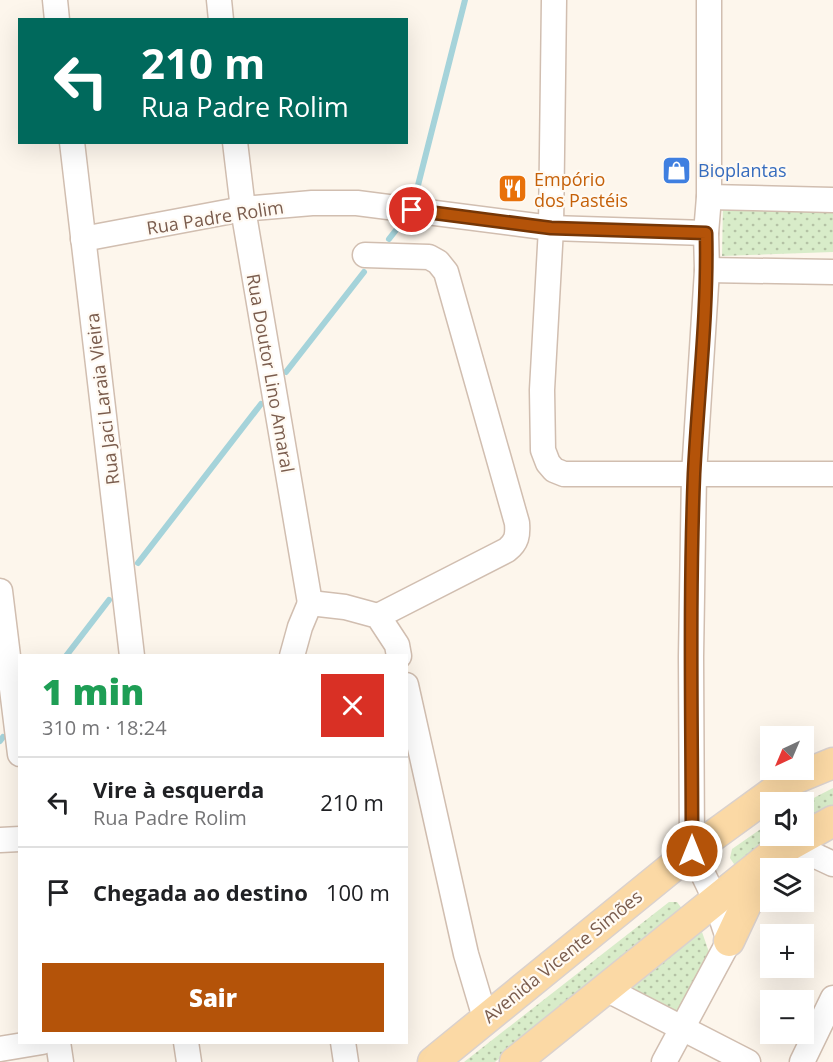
<!DOCTYPE html>
<html lang="pt">
<meta charset="utf-8">
<style>
body{margin:0;font-family:"Open Sans",sans-serif;background:#f6f6f6;color:#202124;height:100vh;display:flex;flex-direction:column;font-size:22px;white-space:nowrap}
*{box-sizing:border-box;margin:0}
p{font-size:20px;color:#757577}
.icon{flex:none;width:33px;height:33px;fill:none;stroke:currentColor;stroke-width:2;stroke-linecap:round;stroke-linejoin:round}
.map{position:relative;flex:1;overflow:hidden}
.details{position:absolute;left:18px;top:654px;width:390px;height:390px;display:flex;flex-direction:column;background:#fff;border-radius:0px;box-shadow:0 6px 24px #0002}
.details>*{flex:none}
.hud{position:absolute;left:18px;top:18px;width:390px;height:126px;border-radius:0px;box-shadow:0 6px 24px #0002;background:#00695c;color:#fff;overflow:hidden}
.needle{width:39px;rotate:224deg}
.fabs{position:absolute;left:760px;top:726px;display:grid;gap:12px}
.fabs a{display:grid;place-items:center;width:54px;height:54px;border-radius:0px;background:#fff;box-shadow:0 6px 24px #0002;font-size:30px}
.pin{position:absolute;display:grid;place-items:center;width:51px;height:51px;color:#fff;margin:-26px;border:3px solid #fff;border-radius:50%;box-shadow:0 2px 6px #0007}
.me{position:absolute;width:66px;margin:-33px;rotate:0deg;stroke-linejoin:round;filter:drop-shadow(0 0 4px #0008)}
.turn{display:flex;align-items:center;gap:21px;height:126px;padding:0 24px;font-size:27px}
.turn .icon{width:78px;height:78px;stroke-width:2.5}
.turn b{display:block;font-size:42px;line-height:51px}
.round{display:grid;place-items:center;flex:none;width:63px;height:63px;border-radius:0px;background:#f6f6f6}
.overview{display:flex;align-items:center;justify-content:space-between;height:102px;padding:0 24px}
h1{font-size:36px;font-weight:800;line-height:45px;color:#1e9e55}
.primary-button{display:flex;gap:12px;margin-top:auto;padding:12px 24px}
.primary-button a{flex:1;height:69px;border-radius:0px;background:#b45309;color:#fff;font-size:24px;font-weight:800;line-height:69px;text-align:center}
ul{padding:0;list-style:none}
li{display:flex;align-items:center;gap:18px;height:90px;padding:0 24px;border-top:2px solid #e0e0e0}
li div{flex:1}
li b{display:block;font-size:22px}
li em{font-style:normal}
.map>svg:first-child{display:block}
</style>
<div class="map">
<svg width="833" height="1062" viewBox="0 0 833 1062">
<defs>
<pattern id="park-dots" width="8" height="8" patternUnits="userSpaceOnUse" patternTransform="scale(1.5)"><rect width="8" height="8" fill="#d8ecc9"/><path d="M2 2h.1M6 6h.1" fill="none" stroke="#b4c2a5" stroke-width="1.8" stroke-linecap="round"/></pattern>
</defs>
<rect width="100%" height="100%" fill="#fdf6ec"/>
<g fill="url(#park-dots)">
<polygon points="723,205 833,205 833,252 722,256"/>
<polygon points="833,788 833,807 804,822 804,803"/>
<polygon points="771,822 771,836 783,836 742,864 734,864 730,858 732,849"/>
<polygon points="669,902 677,902 683,910 680,917 495,1062 464,1062"/>
<polygon points="702,932 710,955 678,1018 625,988"/>
</g>
<g fill="none" stroke-linecap="round" stroke-linejoin="round">
<g stroke="#a5d3da" stroke-width="6">
<polyline points="413,205 465,0"/>
<polyline points="389,239 407,216"/>
<polyline points="286,372 364,272"/>
<polyline points="138,563 261,404"/>
<polyline points="66,656 109,600"/>
<polyline points="0,741 3,737"/>
</g>
<defs>
<g id="minor">
<polyline points="55,0 57,20"/>
<polyline points="219,0 221,20"/>
<polyline points="554,0 551,228 542,390 543,450 548,463 554,470 564,474 833,474"/>
<polyline points="72,142 132,656"/>
<polyline points="235,142 243,209 310,603"/>
<polyline points="709,197 833,200"/>
<polyline points="83,239 243,209 312,203 357,203 551,228 706,233"/>
<path d="M365 255 429 257 438 262 446 272 517 523C518 535 517 542 507 550L378 616"/>
<polyline points="707,270 833,272"/>
<polyline points="0,591 20,754"/>
<polyline points="310,603 345,607 378,616 397,645 399,656"/>
<polyline points="292,656 300,627 310,603"/>
<polyline points="406,685 466,954 485,1018"/>
<polyline points="0,840 20,839"/>
<polyline points="790,844 833,864"/>
<polyline points="606,989 748,1062"/>
<polyline points="58,1042 61,1062"/>
<polyline points="186,1042 189,1062"/>
<polyline points="343,1042 346,1062"/>
<polyline points="0,1049 42,1042"/>
<polyline points="664,1062 729,941 715,899 692,851 691,657 694,474 707,270 706,233 709,197 709,0"/>
<polyline points="802,1062 833,998"/>
</g>
<g id="major">
<polyline points="729,941 766,862"/>
<polyline points="433,1062 692,851 787,782 833,763"/>
<polyline points="515,1062 769,857 833,821"/>
</g>
</defs>
<use href="#minor" stroke="#d1beb0" stroke-width="27"/>
<use href="#major" stroke="#dad1cd" stroke-width="33"/>
<use href="#minor" stroke="#fff" stroke-width="24"/>
<use href="#major" stroke="#fbd9a5" stroke-width="30"/>
</g>
<g fill="none" stroke-linecap="round" stroke-linejoin="round">
<defs>
<path id="route" d="M412 210 551 228 706 233C708 313 698 393 694 474 689 599 692 726 692 851"/>
</defs>
<use href="#route" stroke="#753606" stroke-width="15"/>
<use href="#route" stroke="#b45309" stroke-width="10"/>
</g>
<defs>
<symbol id="shop-square" viewBox="-11 -11 22 22"><rect x="-9" y="-9" width="18" height="18" rx="4" fill="#3f7fe0" stroke="#fffaf3"/><path d="M-5-2.5h2.3a2.7 3.5 0 0 1 5.4 0H5L5.5 6h-11ZM-1.5-2.5h3a1.5 2.3 0 0 0-3 0Z" fill="#fff"/></symbol>
<symbol id="restaurant-square" viewBox="-11 -11 22 22"><rect x="-9" y="-9" width="18" height="18" rx="4" fill="#e8710a" stroke="#fffaf3"/><path d="M-5-6h1v4h1v-4h1v4h1v-4h1v5L-1.5 .5V6h-2V.5L-5-1ZM5-6V6H3V1.5H1.5Q1.5-4 5-6Z" fill="#fff"/></symbol>
</defs>
<g fill-rule="evenodd">
<use href="#shop-square" x="660" y="154" width="33" height="33"/>
<use href="#restaurant-square" x="496" y="172" width="33" height="33"/>
</g>
<g text-anchor="middle" dominant-baseline="central" stroke-width="4.5" stroke-linejoin="round" paint-order="stroke">
<g font-size="18" fill="#366cbe" stroke="#fffaf3" text-anchor="start">
<text x="698" y="170">Bioplantas</text>
</g>
<g font-size="18" fill="#c56008" stroke="#fffaf3" text-anchor="start">
<text x="534" y="179">Empório<tspan x="534" dy="21">dos Pastéis</tspan></text>
</g>
<g font-size="18" fill="#7a5c4d" stroke="#fffaf3">
<text transform="translate(215 217) rotate(-9)">Rua Padre Rolim</text>
<text transform="translate(271 373) rotate(80)">Rua Doutor Lino Amaral</text>
<text transform="translate(102 399) rotate(-97)">Rua Jaci Laraia Vieira</text>
<text transform="translate(562 956) rotate(-39)">Avenida Vicente Simões</text>
</g>
</g>
</svg>
<div class="fabs">
<a><svg class="needle" viewBox="-14 -14 28 28"><path d="M0-13l5 13h-10z" fill="#e53935"/><path d="M0 13l5-13h-10z" fill="#757577"/></svg></a>
<a><svg class="icon" aria-label="sound" viewBox="0 0 24 24"><path d="M4 9h4l5-4v14l-5-4H4zM17 9q2 3 0 6"/></svg></a>
<a><svg class="icon" aria-label="layers" viewBox="0 0 24 24"><path d="M12 4l9 5-9 5-9-5zM3 14l9 5 9-5"/></svg></a>
<a>+</a>
<a>−</a>
</div>
<div class="pin" style="left:412px;top:210px;background:#d93025"><svg class="icon" aria-label="arrive" viewBox="0 0 24 24"><path d="M6 21V4h12l-3 4 3 4H6"/></svg></div>
<svg class="me" style="left:692px;top:851px" viewBox="-20 -20 40 40"><circle r="17" fill="#b45309" stroke="#fff" stroke-width="3"/><path d="M0-11L8 9 0 5-8 9z" fill="#fff"/></svg>
<div class="hud">
<div class="turn"><svg class="icon" aria-label="left" viewBox="0 0 24 24"><path d="M17 20v-9H6M10 6l-5 5 5 5"/></svg><div><b>210 m</b>Rua Padre Rolim</div></div>
</div>
<section class="details">
<div class="overview"><div><h1>1 min</h1><p>310 m · 18:24</p></div><a class="round" style="background:#d93025;color:#fff"><svg class="icon" aria-label="close" viewBox="0 0 24 24"><path d="M6 6l12 12M18 6L6 18"/></svg></a></div>
<ul>
<li><svg class="icon" aria-label="left" viewBox="0 0 24 24"><path d="M17 20v-9H6M10 6l-5 5 5 5"/></svg><div><b>Vire à esquerda</b><p>Rua Padre Rolim</p></div><em>210 m</em></li>
<li><svg class="icon" aria-label="arrive" viewBox="0 0 24 24"><path d="M6 21V4h12l-3 4 3 4H6"/></svg><div><b>Chegada ao destino</b></div><em>100 m</em></li>
</ul>
<div class="primary-button"><a>Sair</a></div>
</section>
</div>
